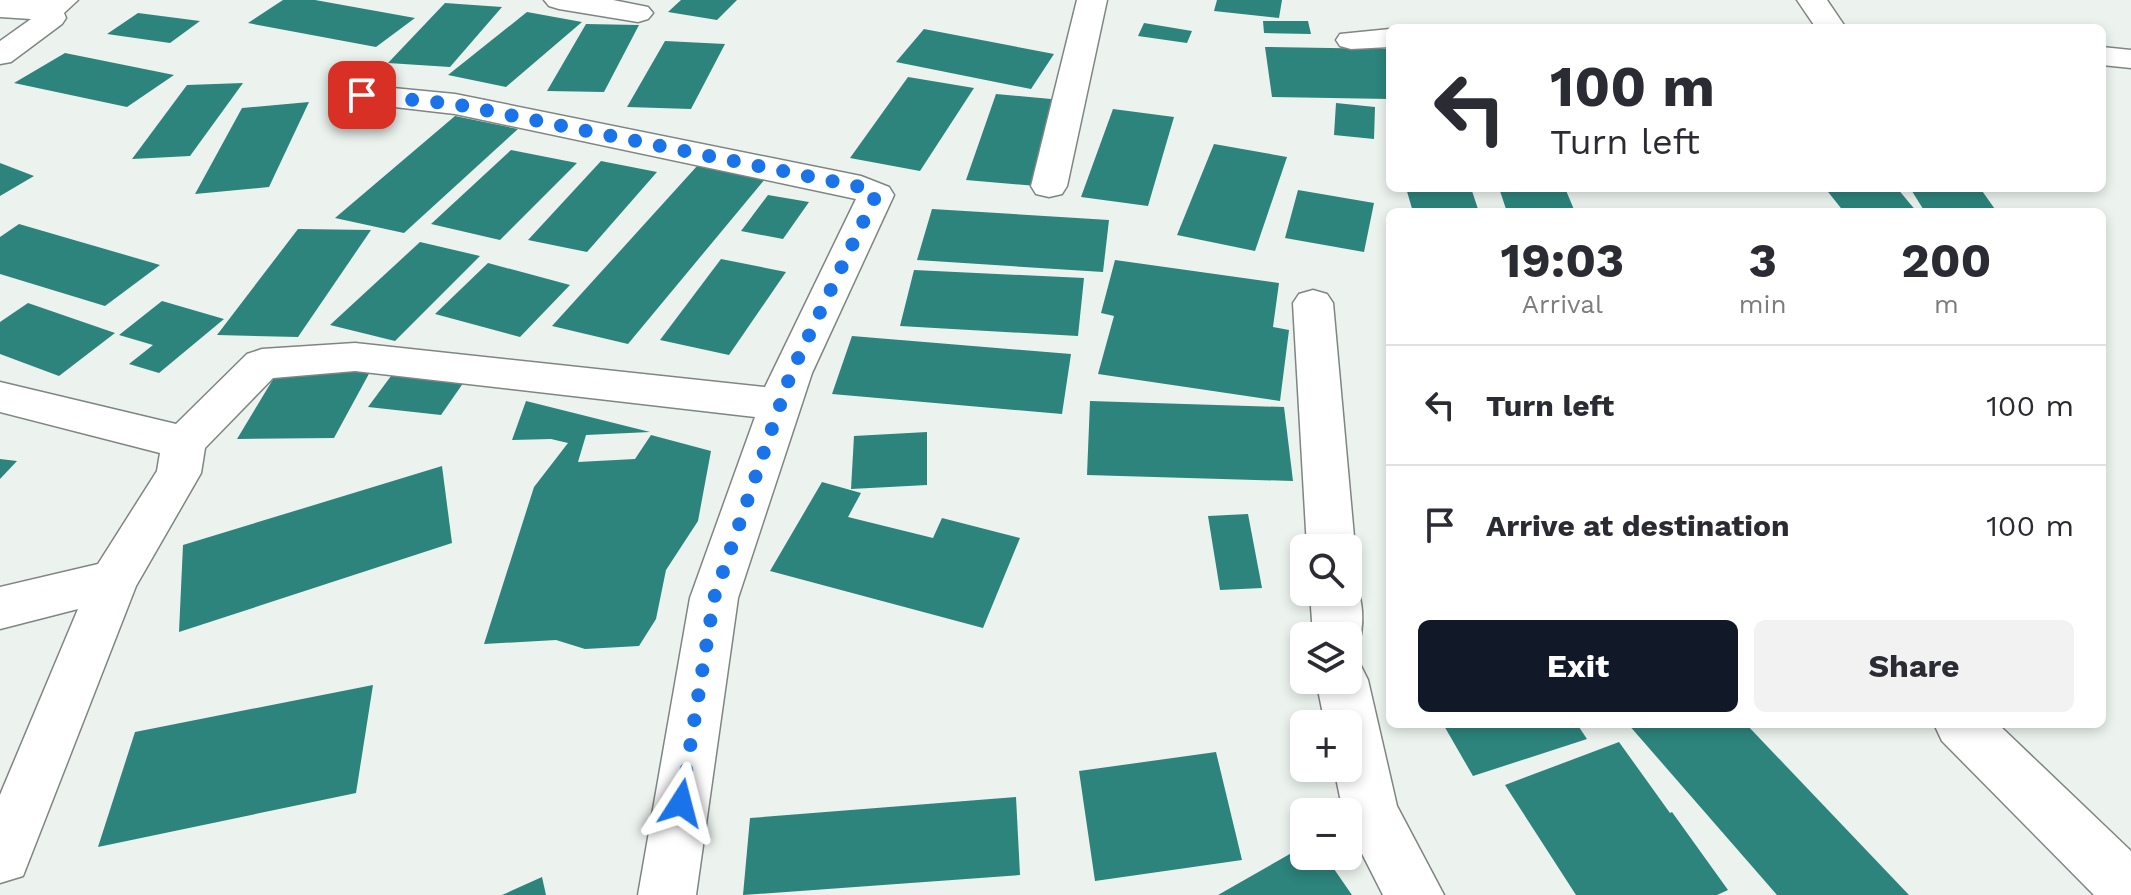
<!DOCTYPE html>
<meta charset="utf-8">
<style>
body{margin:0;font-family:"Work Sans",sans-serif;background:#f2f2f3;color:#2b2b33;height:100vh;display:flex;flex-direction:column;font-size:30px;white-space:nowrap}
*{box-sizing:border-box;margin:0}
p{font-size:26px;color:#7c7c81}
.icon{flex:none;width:44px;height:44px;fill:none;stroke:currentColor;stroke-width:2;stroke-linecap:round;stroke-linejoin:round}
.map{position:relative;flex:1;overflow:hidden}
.sheet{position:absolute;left:1386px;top:208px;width:720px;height:520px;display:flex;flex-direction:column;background:#fff;border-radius:12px;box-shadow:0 4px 12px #0003}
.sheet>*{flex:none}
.guide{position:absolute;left:1386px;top:24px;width:720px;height:168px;border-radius:12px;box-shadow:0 4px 12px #0003;background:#fff;color:#2b2b33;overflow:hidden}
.fabs{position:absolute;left:1290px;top:534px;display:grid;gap:16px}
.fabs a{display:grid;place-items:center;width:72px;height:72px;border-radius:12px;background:#fff;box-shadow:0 4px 12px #0003;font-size:40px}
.pin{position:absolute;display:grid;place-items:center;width:68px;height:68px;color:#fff;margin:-34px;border-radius:16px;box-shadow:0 4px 12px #0006}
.me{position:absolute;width:88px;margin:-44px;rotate:9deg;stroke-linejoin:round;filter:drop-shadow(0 0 6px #0008)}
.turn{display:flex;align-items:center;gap:28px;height:168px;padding:0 32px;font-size:36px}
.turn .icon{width:104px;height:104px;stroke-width:2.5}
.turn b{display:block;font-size:56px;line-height:68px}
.eta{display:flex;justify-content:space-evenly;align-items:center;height:136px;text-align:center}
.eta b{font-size:48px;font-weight:700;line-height:56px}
.cta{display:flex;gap:16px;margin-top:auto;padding:16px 32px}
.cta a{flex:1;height:92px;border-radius:12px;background:#111827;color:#fff;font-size:32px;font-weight:700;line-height:92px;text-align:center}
.cta a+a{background:#f2f2f3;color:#2b2b33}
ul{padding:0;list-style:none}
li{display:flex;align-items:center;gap:24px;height:120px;padding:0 32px;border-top:2px solid #e1e1e2}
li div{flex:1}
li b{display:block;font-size:30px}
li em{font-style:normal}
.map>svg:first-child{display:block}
</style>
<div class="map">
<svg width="2131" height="895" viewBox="0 0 2131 895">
<rect width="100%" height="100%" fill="#ecf3ef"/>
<g fill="#2c847c">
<polygon points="283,0 315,0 415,18 376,47 248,23"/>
<polygon points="681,0 737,0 717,20 668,12"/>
<polygon points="1217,0 1282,0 1279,18 1214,11"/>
<polygon points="445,3 502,7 450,67 388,63"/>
<polygon points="527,12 582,22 506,87 448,75"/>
<polygon points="138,13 200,21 170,43 107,34"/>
<polygon points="1263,21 1308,21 1311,34 1264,33"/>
<polygon points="1144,23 1192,31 1187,43 1138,36"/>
<polygon points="586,24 639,25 604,92 547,91"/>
<polygon points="924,29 1054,54 1031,89 896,62"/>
<polygon points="665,41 725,44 691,109 627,107"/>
<polygon points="1265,47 1390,49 1390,99 1272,97"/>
<polygon points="65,53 174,75 127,107 14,83"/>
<polygon points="908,77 974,88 920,171 850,158"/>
<polygon points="243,83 190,156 132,159 187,85"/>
<polygon points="996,94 1062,100 1037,186 966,180"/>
<polygon points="309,102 269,187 195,194 242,108"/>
<polygon points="1336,103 1375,107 1374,139 1334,135"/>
<polygon points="1113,109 1174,117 1148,206 1081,197"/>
<polygon points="455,116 518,129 404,233 335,218"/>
<polygon points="1214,144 1287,157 1255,251 1177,235"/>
<polygon points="511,150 577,163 500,240 431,224"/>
<polygon points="601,161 657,172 587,252 528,240"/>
<polygon points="0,163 34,176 0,196"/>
<polygon points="698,165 765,179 628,344 552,326"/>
<polygon points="1406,188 1471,188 1479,212 1413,212"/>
<polygon points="1499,188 1565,188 1575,212 1507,212"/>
<polygon points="1825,188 1897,188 1917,212 1844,212"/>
<polygon points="1910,188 1980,188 1997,212 1925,212"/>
<polygon points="1298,190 1374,203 1364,252 1285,238"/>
<polygon points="768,195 809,202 783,239 741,231"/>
<polygon points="932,209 1109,220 1103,272 917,260"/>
<polygon points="19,224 160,265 105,306 0,274 0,237"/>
<polygon points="298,229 371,230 298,337 217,335"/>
<polygon points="420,242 480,256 395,341 330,325"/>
<polygon points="721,259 786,272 729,355 660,340"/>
<polygon points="1115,260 1279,283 1273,327 1289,330 1280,401 1098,374 1114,316 1101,313"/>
<polygon points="488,263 570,285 520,337 435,314"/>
<polygon points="914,270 1084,278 1078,336 900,326"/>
<polygon points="162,301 224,319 159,373 129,364 153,345 119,335"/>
<polygon points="28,303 115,333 59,376 0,354 0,322"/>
<polygon points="852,336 1071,354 1062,414 832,394"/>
<polygon points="371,370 334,438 237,439 278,371"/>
<polygon points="394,372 466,379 441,415 368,407"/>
<polygon points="526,401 650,432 586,435 578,462 635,459 651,435 711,451 698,521 666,570 656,619 639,646 585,649 556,640 484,644 534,487 568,443 551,439 512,440"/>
<polygon points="1090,401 1284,407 1293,481 1087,475"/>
<polygon points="927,432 927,485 851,489 854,436"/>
<polygon points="0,459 17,461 0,479"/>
<polygon points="442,466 452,543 179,632 183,545"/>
<polygon points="822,482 861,493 848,517 933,538 942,518 1020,538 983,628 770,571"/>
<polygon points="1248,514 1262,588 1220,590 1208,516"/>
<polygon points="373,685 356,793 98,847 135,732"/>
<polygon points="1443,724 1577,724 1587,739 1473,776"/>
<polygon points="1628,724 1746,724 1909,895 1777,895"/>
<polygon points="1619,742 1670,813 1672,812 1728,890 1717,895 1576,895 1505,785"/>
<polygon points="1216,752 1242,860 1095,881 1079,771"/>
<polygon points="1016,797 1020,875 743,895 750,818"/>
<polygon points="1304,846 1304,856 1325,856 1352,895 1218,895"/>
<polygon points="542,877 546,895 502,895"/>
</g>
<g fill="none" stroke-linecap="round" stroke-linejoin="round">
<defs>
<g id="street">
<polygon points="0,0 78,0 64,13 66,18 62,24 11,62 0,64 0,41 31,19 0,17"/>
<polygon points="544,0 613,0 648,7 653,13 648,19 638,22 559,9 549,6"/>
<polygon points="1077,0 1107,0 1067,186 1062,194 1049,197 1036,194 1031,186"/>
<polygon points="1797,0 1827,0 1846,28 1816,28"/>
<polygon points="1390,29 1390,47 1351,49 1340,46 1336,40 1340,34"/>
<polygon points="2102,47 2131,50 2131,68 2102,65"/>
<polygon points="362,85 455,94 861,176 889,187 894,195 812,373 738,598 696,895 638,895 690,598 755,417 355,371 273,378 205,448 201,473 136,586 23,876 0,883 0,795 78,609 0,629 0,587 98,564 157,471 160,453 0,412 0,382 176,424 247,354 262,349 355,343 765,387 856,199 455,114 351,102 346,95 351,88"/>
<polygon points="1313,290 1327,294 1333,303 1355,548 1348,561 1348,548 1307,548 1293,303 1299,294"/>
<path d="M1348 576C1366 592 1365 631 1356 651L1348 654V636H1313L1310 592H1348Z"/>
<polygon points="1348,659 1360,664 1368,680 1397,806 1444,895 1383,895 1348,826 1348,812 1343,812 1334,768 1348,768 1348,724 1325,724 1316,680 1348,680"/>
<polygon points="1934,724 1998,724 2131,851 2131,895 2094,895 1942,741"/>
</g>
</defs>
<use href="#street" stroke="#7f8582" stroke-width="3"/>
<use href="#street" fill="#fff" fill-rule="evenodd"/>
</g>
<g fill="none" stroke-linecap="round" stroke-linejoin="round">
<polyline stroke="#1a73e8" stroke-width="14" stroke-dasharray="0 25.2" points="362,95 455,104 861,187 876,195 791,373 714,598 681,803"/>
</g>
</svg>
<div class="fabs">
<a><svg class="icon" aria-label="search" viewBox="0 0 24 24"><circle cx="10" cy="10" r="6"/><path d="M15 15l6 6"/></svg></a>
<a><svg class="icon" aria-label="layers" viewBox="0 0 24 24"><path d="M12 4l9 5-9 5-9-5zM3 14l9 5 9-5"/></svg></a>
<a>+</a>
<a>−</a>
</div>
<div class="pin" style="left:362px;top:95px;background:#d93025"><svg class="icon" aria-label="arrive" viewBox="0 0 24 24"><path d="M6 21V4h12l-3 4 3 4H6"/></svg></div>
<svg class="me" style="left:681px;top:803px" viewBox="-20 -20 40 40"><path d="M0-17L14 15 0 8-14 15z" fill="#1a73e8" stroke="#fff" stroke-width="4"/></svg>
<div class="guide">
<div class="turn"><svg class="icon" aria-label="left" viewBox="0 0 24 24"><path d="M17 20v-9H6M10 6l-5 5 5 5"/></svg><div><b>100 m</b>Turn left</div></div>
</div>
<section class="sheet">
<div class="eta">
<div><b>19:03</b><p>Arrival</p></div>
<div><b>3</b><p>min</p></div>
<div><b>200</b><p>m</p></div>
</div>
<ul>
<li><svg class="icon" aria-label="left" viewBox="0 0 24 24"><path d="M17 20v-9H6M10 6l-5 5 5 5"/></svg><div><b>Turn left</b></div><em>100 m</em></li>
<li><svg class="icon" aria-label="arrive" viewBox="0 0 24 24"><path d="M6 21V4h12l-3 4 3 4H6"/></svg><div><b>Arrive at destination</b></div><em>100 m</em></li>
</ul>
<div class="cta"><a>Exit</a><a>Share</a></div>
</section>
</div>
